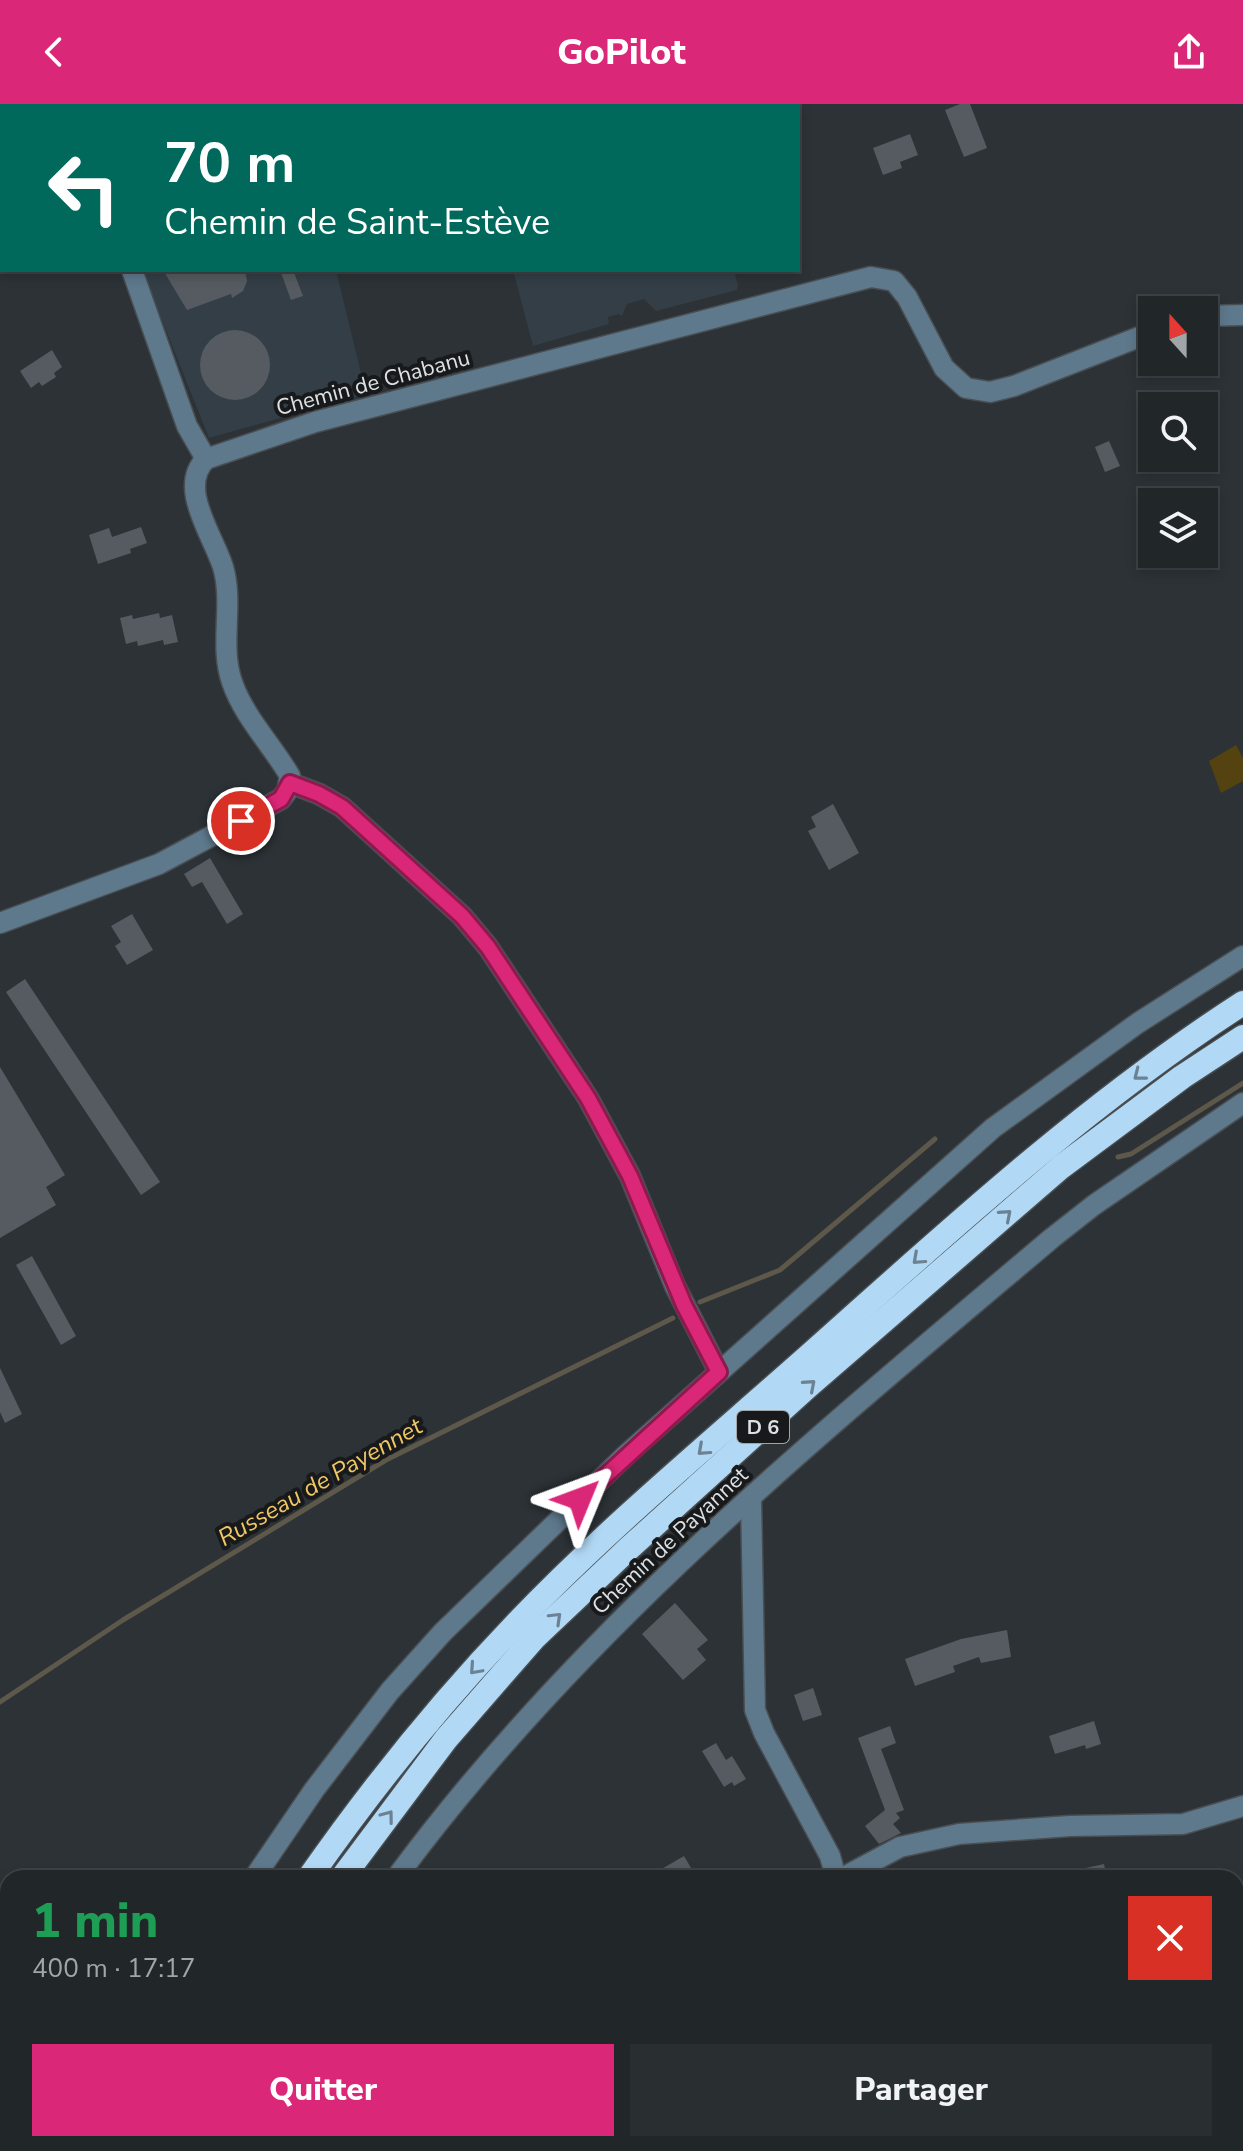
<!DOCTYPE html>
<html lang="fr">
<meta charset="utf-8">
<style>
body{margin:0;font-family:"Nunito Sans",sans-serif;background:#292e30;color:#f1f3f6;height:100vh;display:flex;flex-direction:column;font-size:30px;white-space:nowrap}
*{box-sizing:border-box;margin:0}
p{font-size:26px;color:#a2a5a8}
.icon{flex:none;width:44px;height:44px;fill:none;stroke:currentColor;stroke-width:2;stroke-linecap:round;stroke-linejoin:round}
.map{position:relative;flex:1;overflow:hidden}
.details{position:absolute;left:0px;top:1766px;width:1244px;height:282px;display:flex;flex-direction:column;background:#212628;border-radius:24px 24px 0 0;box-shadow:0 4px 12px #0003,0 0 0 2px #3e4345}
.details>*{flex:none}
.guide{position:absolute;left:0px;top:0px;width:800px;height:168px;box-shadow:0 4px 12px #0003,0 0 0 2px #3e4345;background:#00695c;color:#fff;overflow:hidden}
.needle{width:52px;rotate:339deg}
.tools{position:absolute;left:1138px;top:192px;display:grid;gap:16px}
.tools a{display:grid;place-items:center;width:80px;height:80px;border-radius:0px;background:#212628;box-shadow:0 4px 12px #0003,0 0 0 2px #3e4345;font-size:40px}
.pin{position:absolute;display:grid;place-items:center;width:68px;height:68px;color:#fff;margin:-34px;border:4px solid #fff;border-radius:50%;box-shadow:0 2px 8px #0007}
.me{position:absolute;width:88px;margin:-44px;rotate:46deg;stroke-linejoin:round;filter:drop-shadow(0 0 6px #0008)}
.turn{display:flex;align-items:center;gap:28px;height:168px;padding:0 32px;font-size:36px}
.turn .icon{width:104px;height:104px;stroke-width:2.5}
.turn b{display:block;font-size:56px;line-height:68px}
.round{display:grid;place-items:center;flex:none;width:84px;height:84px;border-radius:0px;background:#292e30}
.overview{display:flex;align-items:center;justify-content:space-between;height:136px;padding:0 32px}
h1{font-size:48px;font-weight:800;line-height:60px;color:#1e9e55}
.cta{display:flex;gap:16px;margin-top:auto;padding:16px 32px}
.cta a{flex:1;height:92px;border-radius:0px;background:#db2777;color:#fff;font-size:32px;font-weight:800;line-height:92px;text-align:center}
.cta a+a{background:#292e30;color:#f1f3f6}
header{display:flex;justify-content:space-between;align-items:center;height:104px;padding:0 32px;background:#db2777;color:#fff;font-size:36px;font-weight:800}
.map>svg:first-child{display:block}
</style>
<header><svg class="icon" aria-label="back" viewBox="0 0 24 24"><path d="M15 5l-7 7 7 7"/></svg>GoPilot<svg class="icon" aria-label="share" viewBox="0 0 24 24"><path d="M12 15V3M7 8l5-5 5 5M5 13v7h14v-7"/></svg></header>
<div class="map">
<svg width="1243" height="2047" viewBox="0 0 1243 2047">
<rect width="100%" height="100%" fill="#2c3236"/>
<g fill="#333e46">
<polygon points="142,166 336,166 366,290 209,334"/>
<polygon points="513,166 734,166 738,181 737,186 656,207 644,195 627,200 622,212 619,210 608,213 609,220 533,242"/>
</g>
<g fill="#554211">
<polygon points="1236,641 1243,654 1243,677 1221,689 1209,657"/>
<polygon points="1243,2039 1243,2047 866,2047 866,2045"/>
</g>
<g fill="none" stroke-linecap="round" stroke-linejoin="round">
<g stroke="#5e584a" stroke-width="5">
<polyline points="1118,1053 1131,1050 1243,979"/>
<polyline points="700,1198 780,1166 935,1035"/>
<polyline points="0,1598 123,1516 386,1356 673,1214"/>
<polyline points="1236,1899 1243,1899"/>
<polyline points="0,1943 8,1944"/>
</g>
</g>
<g fill="#555b60">
<polygon points="960,0 970,0 987,44 964,53 945,6"/>
<polygon points="910,30 918,51 900,58 902,64 883,71 873,44"/>
<polygon points="163,166 245,166 247,177 243,187 232,194 231,190 187,206"/>
<polygon points="280,166 293,166 303,192 291,196"/>
<circle cx="235" cy="261" r="35"/>
<polygon points="52,246 62,263 54,269 56,273 42,282 39,278 31,284 20,267"/>
<polygon points="1109,337 1120,362 1105,368 1095,343"/>
<polygon points="141,423 147,439 130,445 131,449 98,460 89,431 109,424 112,433"/>
<polygon points="159,509 160,514 172,511 178,538 164,541 163,536 138,542 137,537 126,540 120,514 132,511 133,515"/>
<polygon points="833,700 859,749 829,766 808,727 816,723 811,713"/>
<polygon points="210,754 243,810 227,820 202,778 192,783 184,770"/>
<polygon points="132,810 153,846 127,861 115,842 121,838 111,822"/>
<polygon points="25,875 160,1078 141,1091 6,888"/>
<polygon points="0,963 65,1071 46,1083 56,1101 0,1134"/>
<polygon points="32,1152 76,1232 61,1241 16,1161"/>
<polygon points="0,1264 22,1310 5,1319 0,1308"/>
<polygon points="675,1499 708,1536 697,1545 706,1556 683,1576 642,1530"/>
<polygon points="1007,1526 1011,1553 981,1559 979,1553 953,1562 955,1568 915,1582 905,1555 961,1535"/>
<polygon points="813,1584 822,1611 803,1617 794,1591"/>
<polygon points="1094,1617 1101,1640 1086,1645 1085,1641 1055,1650 1049,1632"/>
<polygon points="890,1622 896,1639 881,1645 904,1706 896,1709 900,1714 893,1720 901,1729 879,1740 865,1722 885,1706 858,1634"/>
<polygon points="716,1639 726,1656 732,1652 746,1675 734,1682 732,1678 724,1683 702,1647"/>
<polygon points="684,1752 697,1774 646,1774"/>
<polygon points="1104,1760 1107,1774 1067,1774 1067,1768"/>
</g>
<g fill="none" stroke-linecap="round" stroke-linejoin="round">
<defs>
<g id="minor">
<polyline points="65,0 65,2"/>
<polyline points="132,166 187,322 206,355"/>
<polyline points="1204,212 1243,211"/>
<polyline points="290,679 319,690 342,703 462,812 488,843 588,994 630,1072 675,1182 719,1268"/>
<path d="M0 819 159 760 281 695 287 687 290 672C272 641 244 613 232 578 219 541 234 500 223 463 213 431 177 383 206 355L315 318 871 173 894 177 907 193 944 264 966 284 990 288 1014 282 1152 228"/>
<polyline points="751,1395 755,1606 764,1629 830,1752 836,1774"/>
<polyline points="254,1774 314,1686 390,1587 443,1528 626,1351 993,1024 1138,919 1243,852"/>
<path d="M396 1774C578 1527 819 1331 1052 1134L1094 1101 1243 999"/>
<polyline points="842,1774 900,1743 959,1730 1070,1722 1183,1720 1243,1702"/>
<polyline points="94,2047 97,2040"/>
<polyline points="225,2047 229,2040"/>
<polyline points="834,2047 834,2040"/>
</g>
<g id="highway">
<path d="M309 1774C372 1684 441 1598 517 1519 609 1423 713 1337 812 1249 951 1125 1087 1000 1243 899"/>
<polyline points="342,1774 446,1635 534,1534 628,1445 807,1283 1061,1063 1182,973 1243,933"/>
<polyline points="145,2047 149,2040"/>
<polyline points="169,2047 172,2040"/>
</g>
</defs>
<use href="#minor" stroke="#484e52" stroke-width="23"/>
<use href="#highway" stroke="#484e52" stroke-width="27"/>
<use href="#minor" stroke="#5e788c" stroke-width="20"/>
<use href="#highway" stroke="#b1d8f5" stroke-width="24"/>
</g>
<defs><path id="oneway-chevron" d="M-2-3.5L2.5 0L-2 3.5" fill="none" stroke-width="1.6" stroke-linecap="round" stroke-linejoin="round" transform="scale(2)"/></defs>
<g stroke="#6c8293">
<use href="#oneway-chevron" transform="translate(1139 971) rotate(142)"/>
<use href="#oneway-chevron" transform="translate(1006 1111) rotate(-41)"/>
<use href="#oneway-chevron" transform="translate(918 1155) rotate(138)"/>
<use href="#oneway-chevron" transform="translate(810 1281) rotate(-41)"/>
<use href="#oneway-chevron" transform="translate(703 1346) rotate(138)"/>
<use href="#oneway-chevron" transform="translate(556 1514) rotate(-44)"/>
<use href="#oneway-chevron" transform="translate(475 1565) rotate(132)"/>
<use href="#oneway-chevron" transform="translate(388 1712) rotate(-53)"/>
</g>
<g fill="none" stroke-linecap="round" stroke-linejoin="round">
<defs>
<polyline id="route" points="241,717 281,695 290,679 319,690 342,703 462,812 488,843 588,994 630,1072 684,1201 719,1268 580,1395"/>
</defs>
<use href="#route" stroke="#8e194d" stroke-width="20"/>
<use href="#route" stroke="#db2777" stroke-width="14"/>
</g>
<g text-anchor="middle" dominant-baseline="central" stroke-width="8" stroke-linejoin="round" paint-order="stroke">
<rect fill="#17191b" stroke="#a2a5a8" stroke-width="2" x="737" y="1307" width="52" height="32" rx="6"/>
<g font-size="20" font-weight="bold" fill="#dde1e4">
<text x="763" y="1323">D 6</text>
</g>
<g font-size="22" fill="#dde1e4" stroke="#17191b">
<text transform="translate(373 279) rotate(-15)">Chemin de Chabanu</text>
<text transform="translate(670 1437) rotate(-43)">Chemin de Payannet</text>
</g>
<g font-size="24" font-style="italic" fill="#f1c765" stroke="#17191b">
<text transform="translate(320 1378) rotate(-30)">Russeau de Payennet</text>
</g>
</g>
</svg>
<div class="tools">
<a><svg class="needle" viewBox="-14 -14 28 28"><path d="M0-13l5 13h-10z" fill="#e53935"/><path d="M0 13l5-13h-10z" fill="#a2a5a8"/></svg></a>
<a><svg class="icon" aria-label="search" viewBox="0 0 24 24"><circle cx="10" cy="10" r="6"/><path d="M15 15l6 6"/></svg></a>
<a><svg class="icon" aria-label="layers" viewBox="0 0 24 24"><path d="M12 4l9 5-9 5-9-5zM3 14l9 5 9-5"/></svg></a>
</div>
<div class="pin" style="left:241px;top:717px;background:#d93025"><svg class="icon" aria-label="arrive" viewBox="0 0 24 24"><path d="M6 21V4h12l-3 4 3 4H6"/></svg></div>
<svg class="me" style="left:580px;top:1395px" viewBox="-20 -20 40 40"><path d="M0-17L14 15 0 8-14 15z" fill="#db2777" stroke="#fff" stroke-width="4"/></svg>
<div class="guide">
<div class="turn"><svg class="icon" aria-label="left" viewBox="0 0 24 24"><path d="M17 20v-9H6M10 6l-5 5 5 5"/></svg><div><b>70 m</b>Chemin de Saint-Estève</div></div>
</div>
<section class="details">
<div class="overview"><div><h1>1 min</h1><p>400 m · 17:17</p></div><a class="round" style="background:#d93025;color:#fff"><svg class="icon" aria-label="close" viewBox="0 0 24 24"><path d="M6 6l12 12M18 6L6 18"/></svg></a></div>
<div class="cta"><a>Quitter</a><a>Partager</a></div>
</section>
</div>
